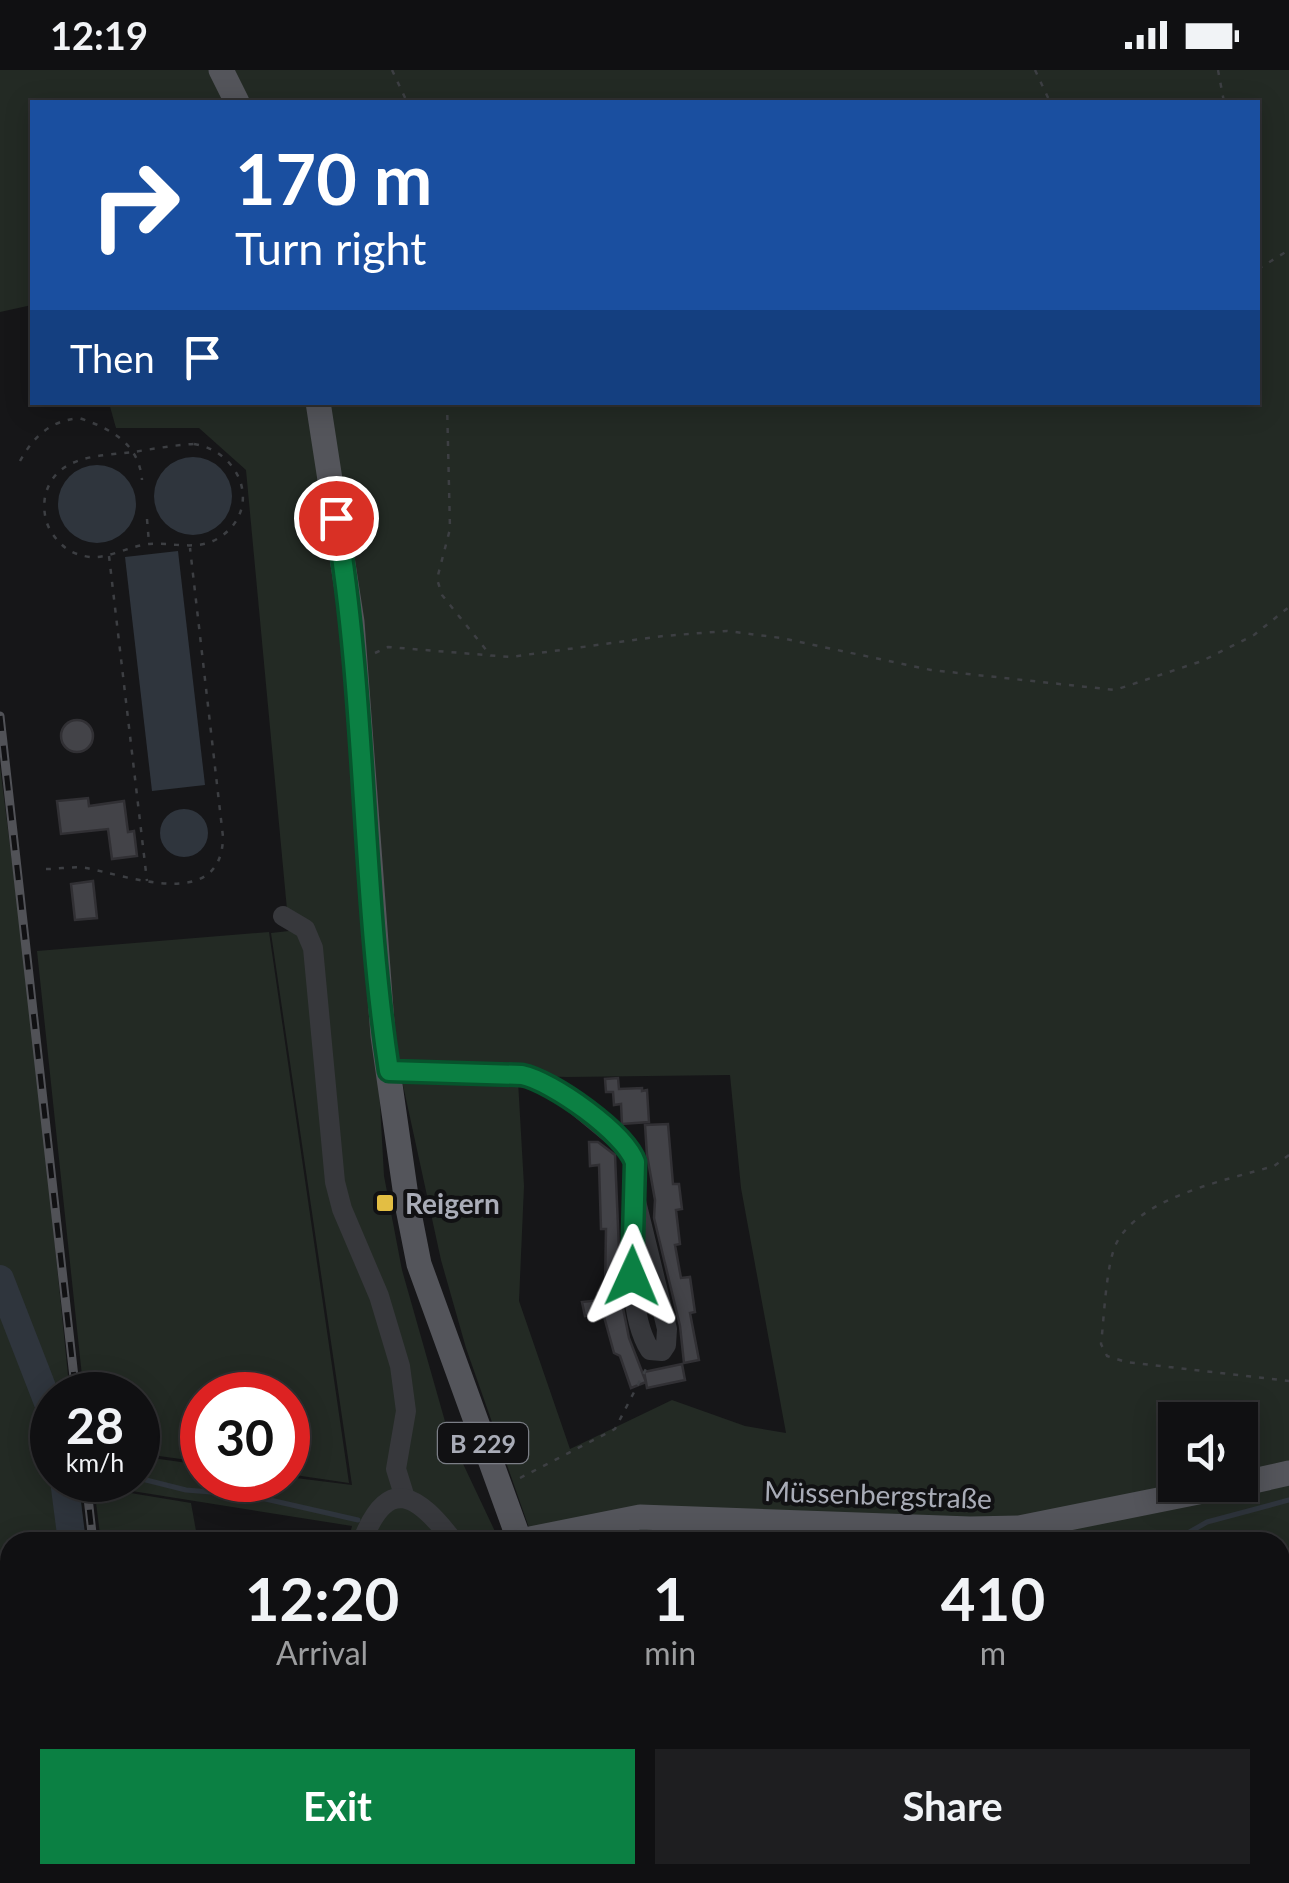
<!DOCTYPE html>
<meta charset="utf-8">
<style>
body{margin:0;font-family:Lato,sans-serif;background:#1e1e20;color:#f1f3f6;height:100vh;display:flex;flex-direction:column;font-size:38px;white-space:nowrap}
*{box-sizing:border-box;margin:0}
p{font-size:32px;color:#9c9d9f}
.icon{flex:none;width:55px;height:55px;fill:none;stroke:currentColor;stroke-width:2;stroke-linecap:round;stroke-linejoin:round}
.map{position:relative;flex:1;overflow:hidden}
.panel{position:absolute;left:0px;top:1462px;width:1290px;height:352px;display:flex;flex-direction:column;background:#101012;border-radius:30px 30px 0 0;box-shadow:0 5px 25px #0003,0 0 0 2px #303032}
.panel>*{flex:none}
.guide{position:absolute;left:30px;top:30px;width:1230px;height:305px;border-radius:0px;box-shadow:0 5px 25px #0003,0 0 0 2px #303032;background:#1a4fa0;color:#fff;overflow:hidden}
.tools{position:absolute;left:1158px;top:1332px;display:grid;gap:20px}
.tools a{display:grid;place-items:center;width:100px;height:100px;border-radius:0px;background:#101012;box-shadow:0 5px 25px #0003,0 0 0 2px #303032;font-size:50px}
.speed{position:absolute;left:30px;top:1302px;display:flex;gap:20px;font-size:50px;font-weight:700;text-align:center}
.speed>*{display:grid;place-content:center;width:130px;height:130px;border-radius:50%;background:#101012;box-shadow:0 5px 25px #0003,0 0 0 2px #303032;line-height:1}
.speed small{font-size:25px;font-weight:400}
.speed .limit{border:15px solid #d22;background:#fff;color:#111}
.pin{position:absolute;display:grid;place-items:center;width:85px;height:85px;color:#fff;margin:-42px;border:5px solid #fff;border-radius:50%;box-shadow:0 2px 10px #0007}
.me{position:absolute;width:110px;margin:-55px;rotate:1deg;stroke-linejoin:round;filter:drop-shadow(0 0 8px #0008)}
.turn{display:flex;align-items:center;gap:35px;height:210px;padding:0 40px;font-size:45px}
.turn .icon{width:130px;height:130px;stroke-width:2.5}
.turn b{display:block;font-size:70px;line-height:85px}
.then{display:flex;align-items:center;height:95px;padding:0 40px;background:#0003;gap:20px;font-size:38px}
.eta{display:flex;justify-content:space-evenly;align-items:center;height:170px;text-align:center}
.eta b{font-size:60px;font-weight:700;line-height:70px}
.primary-button{display:flex;gap:20px;margin-top:auto;padding:20px 40px}
.primary-button a{flex:1;height:115px;border-radius:0px;background:#0b8043;color:#fff;font-size:40px;font-weight:700;line-height:115px;text-align:center}
.primary-button a+a{background:#1e1e20;color:#f1f3f6}
.status{display:flex;justify-content:space-between;align-items:center;height:70px;padding:0 50px;background:#101012;direction:ltr}
.status svg{height:28px;fill:currentColor}
.map>svg:first-child{display:block}
</style>
<div class="status"><b>12:19</b><svg viewBox="0 0 49 12"><path d="M0 12V9h3v3zM5 12V6h3v6zM10 12V3h3v9zM15 12V0h3v12zM26 1h20v11H26zM47 4h2v5h-2z"/></svg></div>
<div class="map">
<svg width="1289" height="1813" viewBox="0 0 1289 1813">
<rect width="100%" height="100%" fill="#161618"/>
<g fill="#232a24" fill-rule="evenodd">
<path d="M0 0H1289V1813H985L983 1805H1280V1472H534L466 1278 441 1190 401 1006 518 1011 524 1116 519 1231 570 1379 672 1330 745 1356 786 1363 741 1118 730 1005 567 1007 396 1001 378 998 384 1106 402 1200 448 1362 500 1472H348L352 1456 94 1415 93 1410H138V1386L202 1395V1410H288V1407L352 1415 271 863 289 861 246 400 199 358H116L109 333 1258 332V32H32V235L0 242ZM1175 1350H1240V1415H1175Z"/>
<polygon points="0,696 34,968 70,1325 52,1325 52,1410 79,1410 85,1472 10,1472 10,1805 139,1805 141,1813 0,1813"/>
<polygon points="269,862 349,1413 288,1404 288,1325 202,1325 202,1392 138,1383 138,1325 84,1325 37,881"/>
<polygon points="94,1417 191,1433 198,1472 101,1472"/>
<polygon points="151,1805 248,1805 250,1813 152,1813"/>
<polygon points="431,1805 529,1805 531,1813 427,1813"/>
<polygon points="575,1805 766,1805 768,1813 575,1813"/>
<polygon points="770,1805 979,1805 982,1813 771,1813"/>
</g>
<g fill="#2f353d">
<circle cx="193" cy="426" r="39"/>
<circle cx="97" cy="434" r="39"/>
<polygon points="178,481 205,715 152,721 125,487"/>
<circle cx="184" cy="763" r="24"/>
</g>
<g fill="none" stroke-linecap="round" stroke-linejoin="round">
<g stroke="#2f353d" stroke-width="5">
<polyline points="138,1408 186,1420 248,1425 358,1450"/>
<polyline points="632,1472 790,1466 856,1472"/>
<polyline points="1172,1472 1207,1452 1289,1430"/>
</g>
<g stroke="#2f353d" stroke-width="28">
<polyline points="0,1209 52,1343"/>
<polyline points="64,1410 72,1472"/>
<polyline points="57,1813 58,1805"/>
</g>
</g>
<g fill="#434348" stroke="#313034" stroke-width="2.5">
<circle cx="77" cy="666" r="16"/>
<polygon points="88,728 89,736 124,731 128,762 134,761 137,786 112,789 108,759 61,764 57,731"/>
<polygon points="93,811 97,848 75,850 71,814"/>
<polygon points="618,1008 619,1019 642,1018 642,1021 647,1020 649,1052 622,1054 621,1034 614,1035 613,1022 606,1022 605,1009"/>
<polygon points="668,1054 673,1114 679,1114 682,1139 676,1140 680,1174 675,1175 681,1208 690,1207 695,1242 690,1243 699,1290 684,1293 680,1256 654,1148 655,1130 647,1085 645,1055"/>
<polygon points="589,1072 598,1072 615,1085 621,1228 629,1268 646,1312 644,1302 682,1294 685,1310 647,1318 646,1312 631,1318 620,1286 614,1283 603,1243 585,1246 582,1232 600,1230 598,1223 605,1218 606,1159 601,1159 599,1095 590,1096"/>
</g>
<g fill="none" stroke-linecap="round" stroke-linejoin="round">
<g stroke="#3d3f43" stroke-width="2.5" stroke-dasharray="5 8" stroke-linecap="butt">
<polyline points="392,0 407,32"/>
<polyline points="1035,0 1050,32"/>
<polyline points="1218,0 1224,32"/>
<polyline points="1258,199 1289,180"/>
<polyline points="447,332 450,459 437,509 442,525 491,586"/>
<path d="M194 374C243 382 263 442 217 469 196 481 171 472 149 474 129 476 108 489 90 487 73 485 61 477 52 463 45 453 43 439 45 427 54 385 99 386 133 382 153 379 174 375 194 374Z"/>
<path d="M20 391C34 366 50 351 79 348 112 359 139 374 142 410"/>
<polyline points="147,449 149,473"/>
<polyline points="109,486 147,811"/>
<polyline points="375,583 388,577 510,587 663,566 727,561 781,568 931,600 1115,620 1202,591 1254,565 1289,537"/>
<path d="M46 799C59 799 74 796 86 798 129 806 222 842 223 767L190 478"/>
<path d="M1289 1085 1274 1096C1227 1110 1139 1127 1116 1174 1106 1195 1104 1249 1101 1274L1107 1286 1126 1292 1289 1311"/>
<polyline points="520,1408 615,1359 647,1297"/>
<polyline points="1280,1477 1289,1474"/>
<polyline points="0,1587 10,1587"/>
</g>
<g stroke="#37383c" stroke-width="20">
<polyline points="283,846 305,859 313,878 335,1112 342,1139 379,1226 400,1296 406,1341 396,1399 405,1428"/>
<path d="M389 1001 537 1008 560 1022 629 1079 635 1092V1127L667 1259 666 1275 662 1281 650 1280C626 1242 633 1171 635 1127"/>
<path d="M362 1472C388 1403 418 1425 454 1472"/>
</g>
<g stroke="#54555b" stroke-width="25">
<polyline points="221,0 237,32"/>
<polyline points="318,332 352,552 383,966 407,1133 419,1194 520,1472"/>
<polyline points="1240,1414 1289,1403"/>
<polyline points="520,1471 640,1447 970,1459 1019,1458 1233,1415"/>
<polyline points="568,1813 569,1805"/>
</g>
<defs>
<g id="rail">
<polyline points="0,646 76,1325"/>
<polyline points="86,1410 93,1472"/>
<polyline points="145,1805 147,1813"/>
</g>
</defs>
<use href="#rail" stroke="#515257" stroke-width="9"/>
<use href="#rail" stroke="#111113" stroke-width="5" stroke-dasharray="15" stroke-linecap="butt"/>
</g>
<g fill="none" stroke-linecap="round" stroke-linejoin="round">
<defs>
<path id="route" d="M336 448C367 631 361 818 389 1001L522 1005C552 1011 625 1063 635 1092L632 1206"/>
</defs>
<use href="#route" stroke="#07532c" stroke-width="25"/>
<use href="#route" stroke="#0b8043" stroke-width="18"/>
</g>
<rect fill="#e3be43" stroke="#111113" stroke-width="4" x="375" y="1123" width="20" height="20" rx="5"/>
<g text-anchor="middle" dominant-baseline="central" stroke-width="8" stroke-linejoin="round" paint-order="stroke">
<rect fill="#111113" stroke="#7b7e86" stroke-width="2.5" x="438" y="1353" width="90" height="40" rx="8"/>
<g font-size="25" font-weight="bold" fill="#a9acb7">
<text x="483" y="1373">B 229</text>
</g>
<g font-size="28" font-weight="bold" fill="#a9acb7" stroke="#111113" text-anchor="start">
<text x="405" y="1133">Reigern</text>
</g>
<g font-size="28" fill="#a9acb7" stroke="#111113">
<text transform="translate(878 1424) rotate(2)">Müssenbergstraße</text>
</g>
</g>
</svg>
<div class="tools">
<a><svg class="icon" aria-label="sound" viewBox="0 0 24 24"><path d="M4 9h4l5-4v14l-5-4H4zM17 9q2 3 0 6"/></svg></a>
</div>
<div class="speed"><div>28<small>km/h</small></div><div class="limit">30</div></div>
<div class="pin" style="left:336px;top:448px;background:#d93025"><svg class="icon" aria-label="arrive" viewBox="0 0 24 24"><path d="M6 21V4h12l-3 4 3 4H6"/></svg></div>
<svg class="me" style="left:632px;top:1206px" viewBox="-20 -20 40 40"><path d="M0-17L14 15 0 8-14 15z" fill="#0b8043" stroke="#fff" stroke-width="4"/></svg>
<div class="guide">
<div class="turn"><svg class="icon" aria-label="right" viewBox="0 0 24 24"><path d="M7 20v-9h11M14 6l5 5-5 5"/></svg><div><b>170 m</b>Turn right</div></div>
<div class="then">Then<svg class="icon" aria-label="arrive" viewBox="0 0 24 24"><path d="M6 21V4h12l-3 4 3 4H6"/></svg></div>
</div>
<section class="panel">
<div class="eta">
<div><b>12:20</b><p>Arrival</p></div>
<div><b>1</b><p>min</p></div>
<div><b>410</b><p>m</p></div>
</div>
<div class="primary-button"><a>Exit</a><a>Share</a></div>
</section>
</div>
